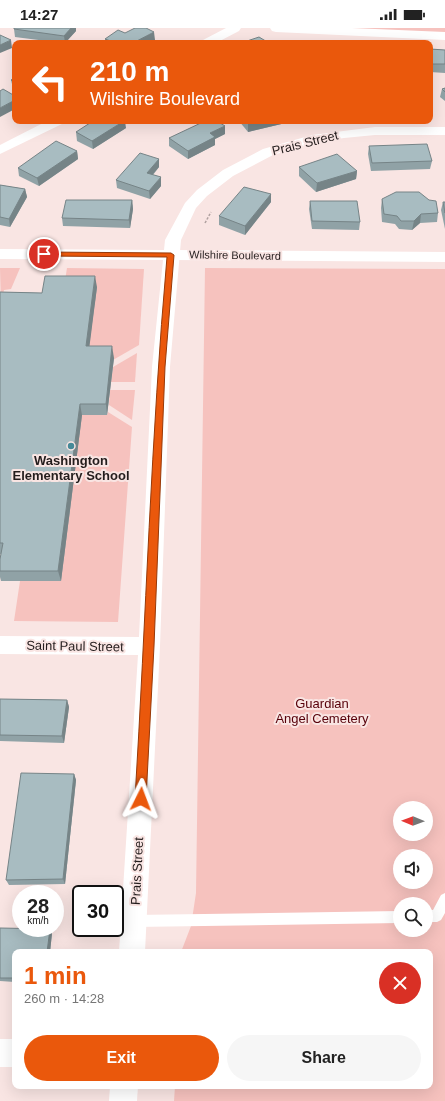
<!DOCTYPE html>
<meta charset="utf-8">
<style>
body{margin:0;font-family:Arial,sans-serif;background:#f6f6f6;color:#222;height:100vh;display:flex;flex-direction:column;font-size:15px;white-space:nowrap}
*{box-sizing:border-box;margin:0}
p{font-size:13px;color:#767676}
.icon{flex:none;width:22px;height:22px;fill:none;stroke:currentColor;stroke-width:2;stroke-linecap:round;stroke-linejoin:round}
.map{position:relative;flex:1;overflow:hidden}
.panel{position:absolute;left:12px;top:921px;width:421px;height:140px;display:flex;flex-direction:column;background:#fff;border-radius:8px;box-shadow:0 4px 16px #0002}
.panel>*{flex:none}
.banner{position:absolute;left:12px;top:12px;width:421px;height:84px;border-radius:8px;box-shadow:0 4px 16px #0002;background:#ea580c;color:#fff;overflow:hidden}
.needle{width:26px;rotate:271deg}
.tools{position:absolute;left:393px;top:773px;display:grid;gap:8px}
.tools a{display:grid;place-items:center;width:40px;height:40px;border-radius:50%;background:#fff;box-shadow:0 4px 16px #0002;font-size:20px}
.speed{position:absolute;left:12px;top:857px;display:flex;gap:8px;font-size:20px;font-weight:700;text-align:center}
.speed>*{display:grid;place-content:center;width:52px;height:52px;border-radius:50%;background:#fff;box-shadow:0 4px 16px #0002;line-height:1}
.speed small{font-size:10px;font-weight:400}
.speed .limit{border:2px solid #111;border-radius:6px;background:#fff;color:#111}
.pin{position:absolute;display:grid;place-items:center;width:34px;height:34px;color:#fff;margin:-17px;border:2px solid #fff;border-radius:50%;box-shadow:0 1px 4px #0007}
.me{position:absolute;width:44px;margin:-22px;rotate:3deg;stroke-linejoin:round;filter:drop-shadow(0 0 3px #0008)}
.turn{display:flex;align-items:center;gap:14px;height:84px;padding:0 12px;font-size:18px}
.turn .icon{width:52px;height:52px;stroke-width:2.5}
.turn b{display:block;font-size:28px;line-height:34px}
.round{display:grid;place-items:center;flex:none;width:42px;height:42px;border-radius:21px;background:#f6f6f6}
.overview{display:flex;align-items:center;justify-content:space-between;height:68px;padding:0 12px}
h1{font-size:24px;font-weight:700;line-height:30px;color:#ea580c}
.action{display:flex;gap:8px;margin-top:auto;padding:8px 12px}
.action a{flex:1;height:46px;border-radius:24px;background:#ea580c;color:#fff;font-size:16px;font-weight:700;line-height:46px;text-align:center}
.action a+a{background:#f6f6f6;color:#222}
.status{display:flex;justify-content:space-between;align-items:center;height:28px;padding:0 20px;background:#fff;direction:ltr}
.status svg{height:11px;fill:currentColor}
.map>svg:first-child{display:block}
</style>
<div class="status"><b>14:27</b><svg viewBox="0 0 49 12"><path d="M0 12V9h3v3zM5 12V6h3v6zM10 12V3h3v9zM15 12V0h3v12zM26 1h20v11H26zM47 4h2v5h-2z"/></svg></div>
<div class="map">
<svg width="445" height="1073" viewBox="0 0 445 1073">
<rect width="100%" height="100%" fill="#f9e5e3"/>
<g fill="#f6c2be" fill-rule="evenodd">
<polygon points="276,0 445,0 445,8"/>
<polygon points="0,240 20,240 11,261 4,262 1,276"/>
<polygon points="67,240 144,241 139,317 113,332 88,330 64,259"/>
<path d="M205 240 445 241V1073H174L175 1058H430V924H181L191 898 196 865ZM400 780H426V806H400ZM400 828H426V854H400ZM400 876H426V902H400Z"/>
<polygon points="137,325 135,354 111,354 113,339"/>
<polygon points="110,362 135,362 132,392 109,377"/>
<polygon points="108,384 132,399 118,594 14,593 20,553 82,387 107,387"/>
</g>
<g fill="none" stroke-linecap="round" stroke-linejoin="round">
<polyline stroke="#afa09f" stroke-width="1.5" stroke-dasharray="2.5 1.5" stroke-linecap="butt" points="205,195 211,184"/>
<g fill="#fff" fill-rule="evenodd">
<polygon points="445,865 445,885 441,892 437,894 426,894 426,882 433,882 441,867"/>
<polygon points="400,883 400,895 134,899 130,897 128,893 130,889 134,887"/>
</g>
<g fill="#fff" fill-rule="evenodd">
<polygon points="226,0 241,0 239,3 216,15 201,15 203,12"/>
<polygon points="270,0 352,0 445,4 445,12 276,4 272,3"/>
<polygon points="47,93 64,93 62,96 0,126 0,117"/>
<polygon points="375,99 445,99 445,107 375,107 344,110 318,114 273,127 233,148 207,168 196,180 181,212 170,339 160,618 145,924 119,924 138,627 0,626 0,608 139,609 152,339 163,232 0,231 0,221 164,222 165,212 185,175 197,162 223,142 263,121 312,107"/>
<rect x="0" y="1011" width="15" height="28"/>
<polygon points="110,1058 138,1058 137,1073 109,1073"/>
</g>
<polygon fill="#fff" fill-rule="evenodd" points="171,222 445,224 445,234 171,232 165,231 163,227 165,223"/>
</g>
<g fill="#90a2a6">
<polygon points="14,1 76,3 65,15 62,15 15,9"/>
<polygon points="125,5 155,12 149,15 106,15 105,11"/>
<polygon points="430,21 445,22 445,45 430,44"/>
<polygon points="15,50 15,66 14,61 13,60 11,52"/>
<polygon points="445,60 445,73 440,69 442,61"/>
<polygon points="239,93 294,93 248,104"/>
<polygon points="126,100 93,121 77,113 76,104"/>
<polygon points="225,106 215,111 215,117 188,131 169,118 169,110"/>
<polygon points="369,118 432,133 430,141 371,143 368,126"/>
<polygon points="77,123 78,131 39,158 19,148 18,140"/>
<polygon points="159,131 159,139 153,147 161,158 150,171 117,160 116,152"/>
<polygon points="299,139 357,143 356,151 316,164 299,148"/>
<polygon points="0,157 25,161 27,169 10,199 0,197"/>
<polygon points="271,166 271,174 245,207 219,197 219,188"/>
<polygon points="382,171 438,185 437,194 420,195 412,202 399,201 395,196 382,194 381,180"/>
<polygon points="132,172 133,181 130,200 63,198 62,190"/>
<polygon points="310,173 360,194 359,202 312,201 309,181"/>
<polygon points="443,174 445,174 445,201 441,182"/>
<polygon points="97,259 89,318 114,330 107,387 82,387 61,553 1,553 0,549 0,531 1,526 0,526 0,264 42,265"/>
<polygon points="0,671 67,672 69,679 64,715 0,713"/>
<polygon points="74,746 76,752 65,856 9,857 6,852"/>
<polygon points="0,900 52,905 50,924 15,924 15,954 0,953"/>
</g>
<g fill="#768487">
<polygon points="71,0 76,0 76,3 65,15 64,8"/>
<polygon points="154,4 155,12 149,15 133,15"/>
<polygon points="11,12 12,20 0,25 0,17"/>
<polygon points="15,72 15,81 0,89 0,80"/>
<polygon points="124,93 125,93 126,100 93,121 92,113"/>
<polygon points="260,93 294,93 248,104 248,96"/>
<polygon points="225,98 225,106 215,111 215,117 188,131 188,123 210,105"/>
<polygon points="77,123 78,131 39,158 37,150"/>
<polygon points="159,131 159,139 147,153 147,145"/>
<polygon points="357,143 356,151 316,164 317,155"/>
<polygon points="161,149 161,158 150,171 149,163"/>
<polygon points="25,161 27,169 10,199 9,191"/>
<polygon points="271,166 271,174 245,207 245,198"/>
<polygon points="132,172 133,181 130,200 129,192"/>
<polygon points="421,186 420,195 412,202 414,193"/>
<polygon points="95,248 97,259 88,330 86,318"/>
<polygon points="112,318 114,330 107,387 106,376"/>
<polygon points="80,376 82,387 61,553 58,543"/>
<polygon points="67,672 69,679 64,715 62,708"/>
<polygon points="74,746 76,752 65,856 63,851"/>
<polygon points="50,901 52,905 50,924 47,924"/>
</g>
<g fill="#a8bcc1" stroke="#768487">
<polygon points="14,0 71,0 64,8 14,1"/>
<polygon points="135,0 146,0 154,4 133,15 116,15 105,11 118,2 125,5"/>
<polygon points="0,7 11,12 0,17"/>
<polygon points="259,9 269,15 251,15 247,13"/>
<polygon points="344,13 402,14 402,15 344,15"/>
<polygon points="430,21 445,22 445,36 430,36"/>
<polygon points="15,50 15,54 11,52"/>
<polygon points="445,60 445,64 442,61"/>
<polygon points="3,61 15,68 15,72 0,80 0,63"/>
<polygon points="93,93 124,93 92,113 76,104"/>
<polygon points="205,93 217,93 225,98 210,105 215,109 188,123 169,110"/>
<polygon points="246,93 260,93 248,96"/>
<polygon points="56,113 77,123 37,150 18,140"/>
<polygon points="427,116 432,133 372,135 369,118"/>
<polygon points="140,125 159,131 147,145 161,149 149,163 116,152"/>
<polygon points="337,126 357,143 317,155 299,139"/>
<polygon points="0,157 25,161 9,191 0,189"/>
<polygon points="244,159 271,166 245,198 219,188"/>
<polygon points="396,164 419,164 429,172 436,173 438,185 421,186 414,193 401,193 397,188 384,186 382,171"/>
<polygon points="66,172 132,172 129,192 62,190"/>
<polygon points="310,173 357,173 360,194 312,193"/>
<polygon points="443,174 445,174 445,185"/>
<polygon points="45,248 95,248 86,318 112,318 106,376 80,376 58,543 0,543 0,531 3,515 0,515 0,264 42,265"/>
<polygon points="0,671 67,672 62,708 0,707"/>
<polygon points="21,745 74,746 63,851 6,852"/>
<polygon points="0,900 50,901 47,924 15,924 15,950 0,950"/>
</g>
<path fill="#ea580c" stroke="#983908" d="M42 224 171 225 174 227 165 339 154 618 146 771 145 774 141 776 137 774 135 771C146 590 151 409 167 229L44 228 42 227Z"/>
<circle fill="#468998" stroke="#f9e5e3" stroke-width="1.5" cx="71" cy="418" r="4"/>
<g text-anchor="middle" dominant-baseline="central" stroke-width="4" stroke-linejoin="round" paint-order="stroke">
<g font-size="11" fill="#241d1d" stroke="#f9e5e3">
<text transform="translate(235 227) rotate(1)">Wilshire Boulevard</text>
</g>
<g font-size="13" fill="#241d1d" stroke="#f9e5e3">
<text transform="translate(305 115) rotate(-14)">Prais Street</text>
<text transform="translate(75 618) rotate(1)">Saint Paul Street</text>
<text transform="translate(137 843) rotate(-87)">Prais Street</text>
</g>
<g font-size="13" font-weight="bold" fill="#241d1d" stroke="#f9e5e3">
<text x="71" y="432">Washington<tspan x="71" dy="15">Elementary School</tspan></text>
</g>
<g font-size="13" fill="#57000a" stroke="#f9e5e3">
<text x="322" y="675">Guardian<tspan x="322" dy="15">Angel Cemetery</tspan></text>
</g>
</g>
</svg>
<div class="tools">
<a><svg class="needle" viewBox="-14 -14 28 28"><path d="M0-13l5 13h-10z" fill="#e53935"/><path d="M0 13l5-13h-10z" fill="#767676"/></svg></a>
<a><svg class="icon" aria-label="sound" viewBox="0 0 24 24"><path d="M4 9h4l5-4v14l-5-4H4zM17 9q2 3 0 6"/></svg></a>
<a><svg class="icon" aria-label="search" viewBox="0 0 24 24"><circle cx="10" cy="10" r="6"/><path d="M15 15l6 6"/></svg></a>
</div>
<div class="speed"><div>28<small>km/h</small></div><div class="limit">30</div></div>
<div class="pin" style="left:44px;top:226px;background:#d93025"><svg class="icon" aria-label="arrive" viewBox="0 0 24 24"><path d="M6 21V4h12l-3 4 3 4H6"/></svg></div>
<svg class="me" style="left:141px;top:771px" viewBox="-20 -20 40 40"><path d="M0-17L14 15 0 8-14 15z" fill="#ea580c" stroke="#fff" stroke-width="4"/></svg>
<div class="banner">
<div class="turn"><svg class="icon" aria-label="left" viewBox="0 0 24 24"><path d="M17 20v-9H6M10 6l-5 5 5 5"/></svg><div><b>210 m</b>Wilshire Boulevard</div></div>
</div>
<section class="panel">
<div class="overview"><div><h1>1 min</h1><p>260 m · 14:28</p></div><a class="round" style="background:#d93025;color:#fff"><svg class="icon" aria-label="close" viewBox="0 0 24 24"><path d="M6 6l12 12M18 6L6 18"/></svg></a></div>
<div class="action"><a>Exit</a><a>Share</a></div>
</section>
</div>
